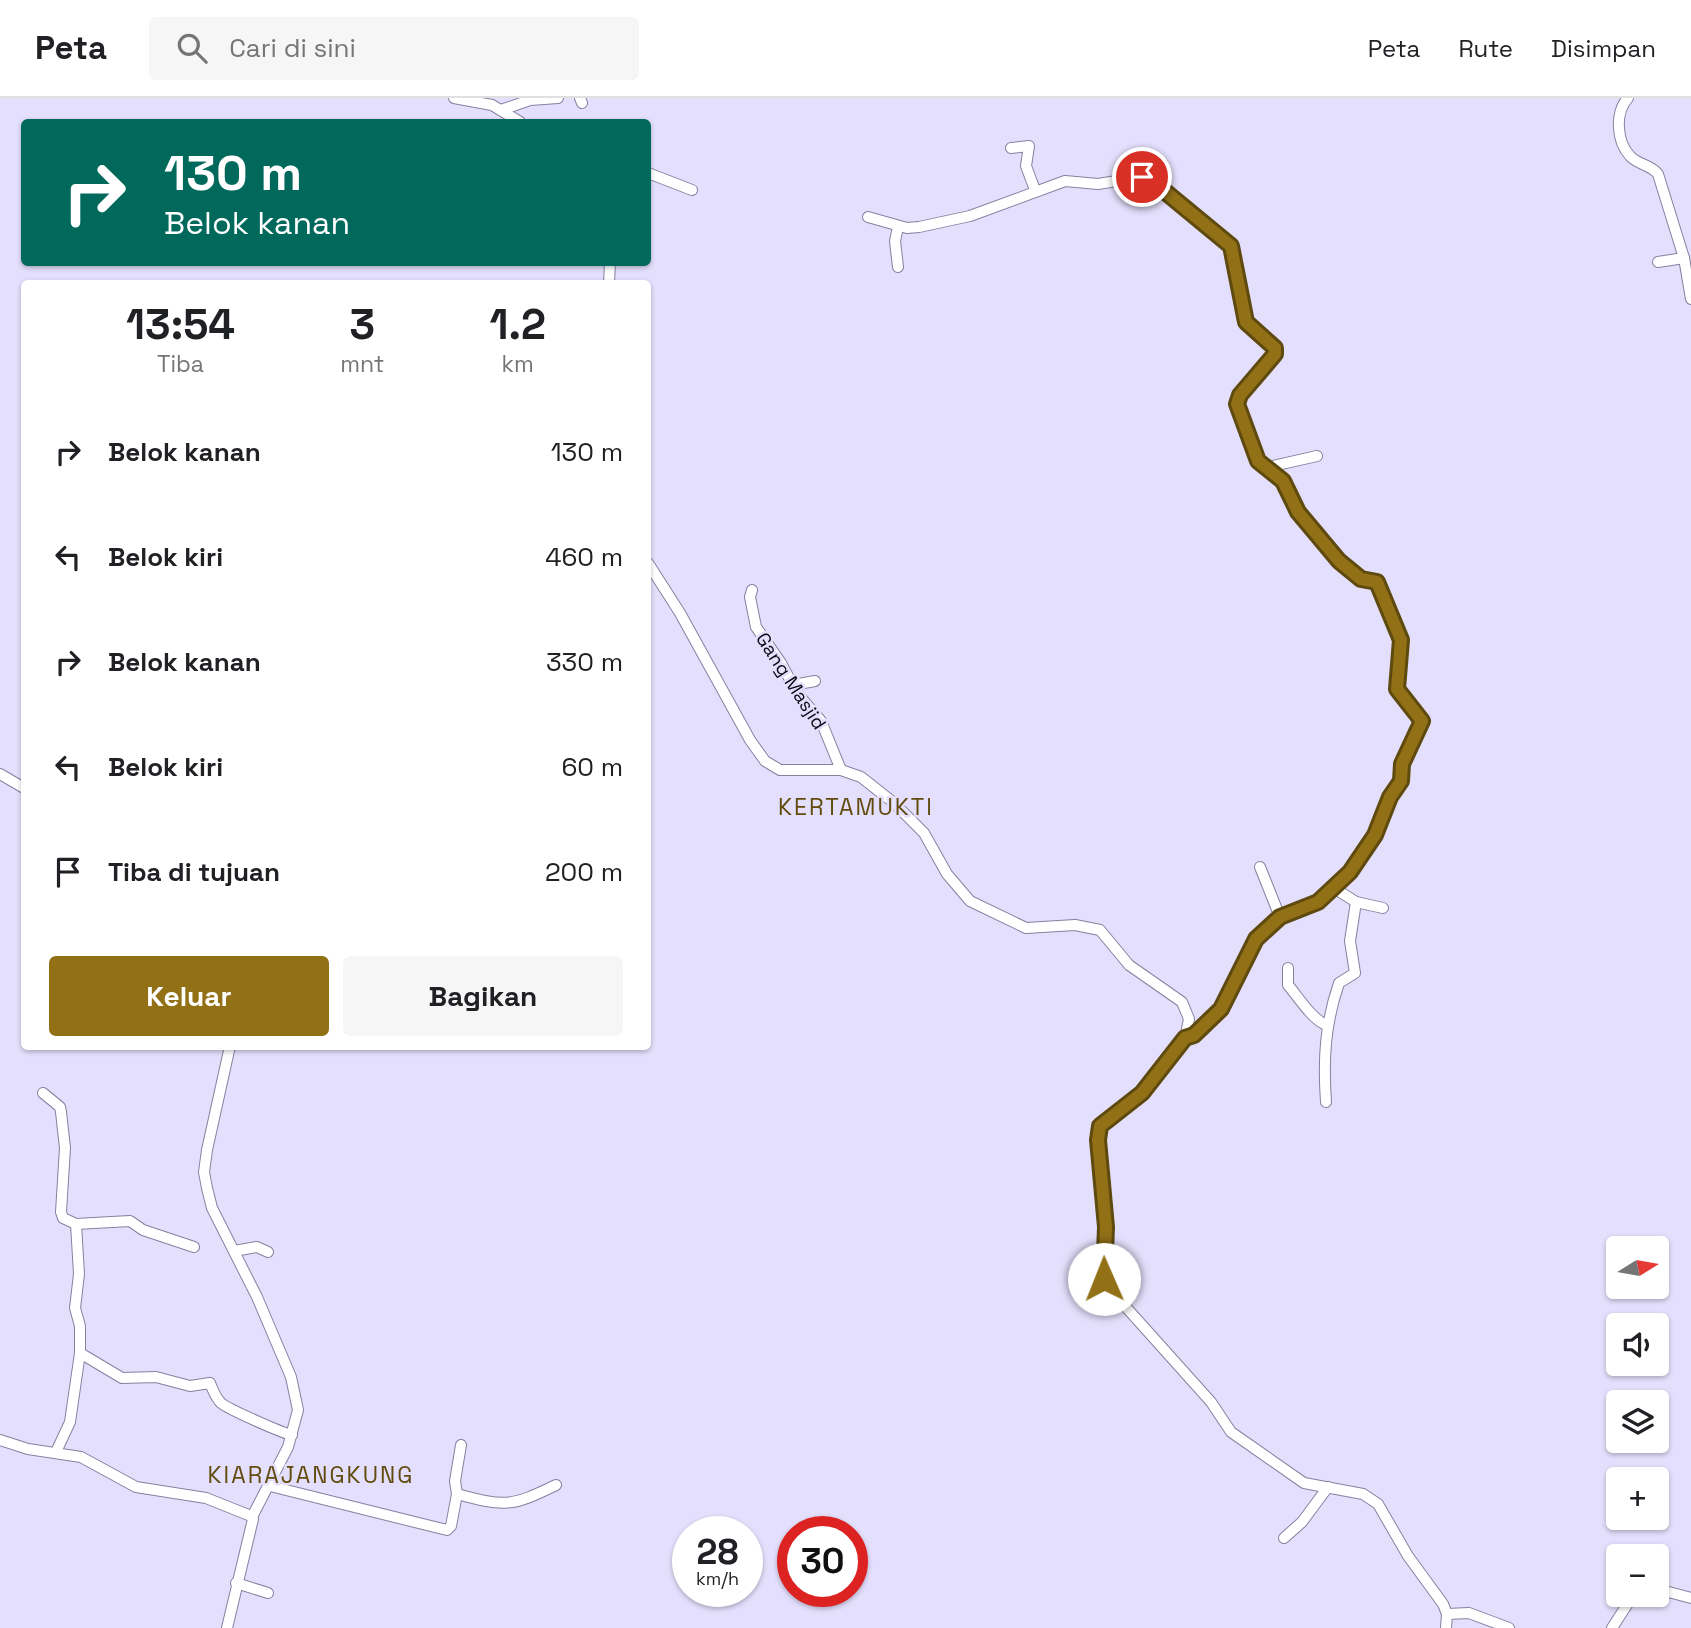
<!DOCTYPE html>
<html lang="id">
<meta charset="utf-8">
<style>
body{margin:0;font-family:"Space Grotesk",sans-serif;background:#f6f6f6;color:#202124;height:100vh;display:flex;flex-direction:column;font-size:26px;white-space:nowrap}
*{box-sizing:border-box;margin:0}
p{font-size:23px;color:#757577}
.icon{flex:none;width:38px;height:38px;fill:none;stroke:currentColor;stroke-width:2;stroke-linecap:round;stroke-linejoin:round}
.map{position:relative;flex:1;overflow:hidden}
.drawer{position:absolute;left:21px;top:182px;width:630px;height:770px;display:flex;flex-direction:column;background:#fff;border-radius:7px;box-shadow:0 2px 5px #0004}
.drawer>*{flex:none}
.guide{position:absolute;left:21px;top:21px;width:630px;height:147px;border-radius:7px;box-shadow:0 2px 5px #0004;background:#00695c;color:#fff;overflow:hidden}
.needle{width:46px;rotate:79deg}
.tools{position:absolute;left:1606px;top:1138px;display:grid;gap:14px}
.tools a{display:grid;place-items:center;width:63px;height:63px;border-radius:7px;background:#fff;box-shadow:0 2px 5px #0004;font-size:35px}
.speed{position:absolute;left:672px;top:1418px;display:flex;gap:14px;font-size:35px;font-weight:700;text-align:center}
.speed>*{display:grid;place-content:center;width:91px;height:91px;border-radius:50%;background:#fff;box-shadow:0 2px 5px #0004;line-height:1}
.speed small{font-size:18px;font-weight:400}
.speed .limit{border:10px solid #d22;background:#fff;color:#111}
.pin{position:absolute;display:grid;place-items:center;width:60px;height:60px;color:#fff;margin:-30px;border:4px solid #fff;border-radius:50%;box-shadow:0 2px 7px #0007}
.me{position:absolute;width:77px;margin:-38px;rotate:359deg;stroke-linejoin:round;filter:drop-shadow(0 0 5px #0008)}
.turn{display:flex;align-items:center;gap:24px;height:147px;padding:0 28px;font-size:32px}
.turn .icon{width:91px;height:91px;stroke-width:2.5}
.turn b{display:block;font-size:49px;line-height:60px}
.eta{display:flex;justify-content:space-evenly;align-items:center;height:119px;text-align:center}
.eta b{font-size:42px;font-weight:600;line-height:49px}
.button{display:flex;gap:14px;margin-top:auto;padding:14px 28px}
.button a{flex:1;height:80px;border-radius:7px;background:#917016;color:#fff;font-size:28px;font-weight:600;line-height:80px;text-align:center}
.button a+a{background:#f6f6f6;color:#202124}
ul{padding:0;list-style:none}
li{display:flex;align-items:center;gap:21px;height:105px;padding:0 28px}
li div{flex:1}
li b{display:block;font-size:26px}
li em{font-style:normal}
header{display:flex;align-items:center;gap:42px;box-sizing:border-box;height:98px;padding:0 35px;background:#fff;border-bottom:2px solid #e0e0e0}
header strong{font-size:33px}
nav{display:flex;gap:38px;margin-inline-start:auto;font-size:24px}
.search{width:490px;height:63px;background:#f6f6f6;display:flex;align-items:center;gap:18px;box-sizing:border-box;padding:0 24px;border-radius:7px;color:#757577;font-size:26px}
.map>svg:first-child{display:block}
</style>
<header>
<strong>Peta</strong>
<div class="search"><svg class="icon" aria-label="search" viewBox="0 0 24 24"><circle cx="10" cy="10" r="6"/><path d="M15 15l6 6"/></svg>Cari di sini</div>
<nav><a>Peta</a><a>Rute</a><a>Disimpan</a></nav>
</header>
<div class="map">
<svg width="1691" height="1530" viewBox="0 0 1691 1530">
<rect width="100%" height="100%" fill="#e4dffc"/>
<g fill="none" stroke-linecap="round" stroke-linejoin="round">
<defs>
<g id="street">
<polyline points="454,0 492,7 520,24"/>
<polyline points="580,0 582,5"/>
<path d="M1628 0C1615 14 1616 43 1630 58 1638 67 1650 66 1658 76L1684 160 1691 201"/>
<polyline points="501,12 530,2 558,0"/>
<polyline points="1011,50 1029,48 1026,68 1035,92"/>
<polyline points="648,75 692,92"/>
<path d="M868 119 907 130 919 129 970 118 1065 83 1098 86 1142 79 1151 82 1231 148 1246 224 1275 250C1273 272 1242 284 1237 306L1258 363 1283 383 1298 414 1339 463 1361 481 1377 484 1401 542 1397 591 1421 619 1422 627 1402 666 1401 683 1389 699 1371 743 1350 774 1318 804 1280 819 1256 841 1221 911 1194 937 1185 941"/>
<polyline points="1658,164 1684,160"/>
<polyline points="898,169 895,143 898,129"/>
<polyline points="609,186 610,164"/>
<polyline points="1264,370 1317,358"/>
<polyline points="648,465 680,515 750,642 765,663 780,672 841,672 861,679 894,705 924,735 947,776 970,803 1026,830 1075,827 1100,832 1129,867 1182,904 1189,921 1185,941 1142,995 1105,1022 1099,1035 1106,1129 1102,1171 1107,1188 1211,1304 1231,1334 1304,1385 1363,1396 1378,1406 1408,1458 1443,1506 1447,1516 1446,1530"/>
<polyline points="752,492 750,499 756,529 781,565 797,595 821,623 841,672"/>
<polyline points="793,587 815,583"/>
<polyline points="0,676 24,690"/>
<polyline points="1260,769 1280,819"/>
<polyline points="1334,790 1356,804 1383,810"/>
<path d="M1288 870V887C1299 900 1311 920 1326 927"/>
<polyline points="230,948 207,1052 204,1074 207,1090 212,1110 257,1199 291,1279 298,1312 288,1349 252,1419"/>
<polyline points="43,995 60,1009 61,1014 65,1050 61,1114 63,1120 76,1126 130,1123 143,1132 194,1149"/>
<path d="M1326 1004C1323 961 1325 926 1339 885L1355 875 1350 843 1356 804"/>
<polyline points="76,1126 79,1176 75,1210 80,1228 80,1255"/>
<polyline points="234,1153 257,1149 268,1154"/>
<polyline points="0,1342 28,1351 81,1359 136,1389 206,1400 251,1418 253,1421 227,1530"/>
<path d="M56 1354 70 1324 80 1255 122 1280 156 1279 190 1288 210 1285C213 1292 215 1299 221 1305 228 1311 282 1335 292 1337"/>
<path d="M270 1388 447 1432 451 1428 457 1396C505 1409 511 1409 556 1387"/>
<polyline points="457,1396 455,1383 461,1347"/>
<polyline points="1284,1440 1302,1424 1328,1389"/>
<polyline points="236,1485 268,1495"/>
<polyline points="1657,1491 1691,1500"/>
<polyline points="1447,1516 1469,1515 1509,1530"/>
<polyline points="1612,1530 1634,1496"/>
</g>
</defs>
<use href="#street" stroke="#8780a1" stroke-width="12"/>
<use href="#street" stroke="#fff" stroke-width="10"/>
</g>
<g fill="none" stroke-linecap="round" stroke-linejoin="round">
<defs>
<polyline id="route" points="1104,1181 1106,1129 1098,1042 1100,1028 1142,995 1185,940 1194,937 1221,911 1256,841 1280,819 1318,804 1350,774 1375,737 1390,699 1401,683 1402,666 1422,623 1397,591 1401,542 1377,484 1361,481 1339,463 1298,414 1283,383 1258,363 1237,306 1240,297 1275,256 1275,250 1246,224 1231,148 1151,82 1142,79"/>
</defs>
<use href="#route" stroke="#5e490e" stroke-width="18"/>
<use href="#route" stroke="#917016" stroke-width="12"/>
</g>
<g text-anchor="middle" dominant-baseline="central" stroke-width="5" stroke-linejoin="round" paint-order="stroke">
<g font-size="19" fill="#0c0914" stroke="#e4dffc">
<text transform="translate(791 583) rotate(57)">Gang Masjid</text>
</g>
<g font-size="23" letter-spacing="2" fill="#614b0e" stroke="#e4dffc">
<text x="856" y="709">KERTAMUKTI</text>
<text x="311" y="1377">KIARAJANGKUNG</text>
</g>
</g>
</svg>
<div class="tools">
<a><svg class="needle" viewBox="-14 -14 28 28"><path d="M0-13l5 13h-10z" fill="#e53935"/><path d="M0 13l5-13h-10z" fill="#757577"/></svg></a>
<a><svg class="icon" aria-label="sound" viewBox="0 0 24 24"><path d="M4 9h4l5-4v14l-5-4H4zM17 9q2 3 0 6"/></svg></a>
<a><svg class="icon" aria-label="layers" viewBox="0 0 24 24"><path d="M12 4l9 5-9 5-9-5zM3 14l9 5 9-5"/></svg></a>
<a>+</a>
<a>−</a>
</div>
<div class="speed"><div>28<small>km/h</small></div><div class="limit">30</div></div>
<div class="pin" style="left:1142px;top:79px;background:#d93025"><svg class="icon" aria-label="arrive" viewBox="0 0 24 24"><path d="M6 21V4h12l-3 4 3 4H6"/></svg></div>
<svg class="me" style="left:1104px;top:1181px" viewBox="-20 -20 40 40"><circle r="19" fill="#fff"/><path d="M0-13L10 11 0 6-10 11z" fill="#917016"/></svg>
<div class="guide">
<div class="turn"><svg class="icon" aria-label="right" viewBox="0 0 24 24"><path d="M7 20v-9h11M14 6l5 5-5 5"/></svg><div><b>130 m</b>Belok kanan</div></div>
</div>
<section class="drawer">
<div class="eta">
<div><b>13:54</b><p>Tiba</p></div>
<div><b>3</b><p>mnt</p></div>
<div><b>1.2</b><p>km</p></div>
</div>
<ul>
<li><svg class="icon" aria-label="right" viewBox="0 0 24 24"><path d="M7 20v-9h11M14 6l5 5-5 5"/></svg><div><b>Belok kanan</b></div><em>130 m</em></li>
<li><svg class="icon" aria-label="left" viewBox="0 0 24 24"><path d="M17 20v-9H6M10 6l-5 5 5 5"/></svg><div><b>Belok kiri</b></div><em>460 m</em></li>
<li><svg class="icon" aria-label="right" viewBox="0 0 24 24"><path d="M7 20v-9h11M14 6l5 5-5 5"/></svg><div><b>Belok kanan</b></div><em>330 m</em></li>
<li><svg class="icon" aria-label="left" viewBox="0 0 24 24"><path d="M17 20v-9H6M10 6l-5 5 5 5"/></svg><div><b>Belok kiri</b></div><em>60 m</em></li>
<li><svg class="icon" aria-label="arrive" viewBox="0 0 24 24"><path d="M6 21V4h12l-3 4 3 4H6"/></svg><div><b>Tiba di tujuan</b></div><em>200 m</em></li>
</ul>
<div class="button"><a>Keluar</a><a>Bagikan</a></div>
</section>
</div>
